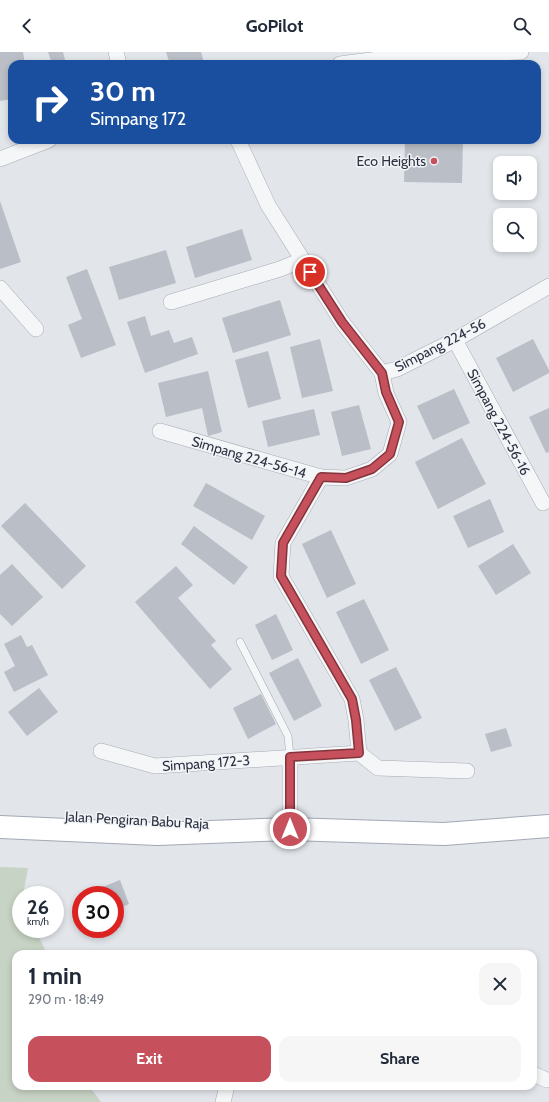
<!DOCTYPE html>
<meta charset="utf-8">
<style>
body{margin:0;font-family:Cabin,sans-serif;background:#f6f6f7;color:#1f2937;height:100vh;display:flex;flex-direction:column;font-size:15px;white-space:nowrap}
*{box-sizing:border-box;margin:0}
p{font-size:13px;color:#747a83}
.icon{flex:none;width:22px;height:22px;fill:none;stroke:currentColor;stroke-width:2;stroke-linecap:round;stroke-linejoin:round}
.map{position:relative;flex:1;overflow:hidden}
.side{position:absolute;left:12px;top:898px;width:525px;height:140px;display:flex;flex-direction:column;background:#fff;border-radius:12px;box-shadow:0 2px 6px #0003}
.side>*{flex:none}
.banner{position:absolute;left:8px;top:8px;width:533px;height:84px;border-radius:12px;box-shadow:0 2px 6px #0003;background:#1a4fa0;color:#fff;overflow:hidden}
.tools{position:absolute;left:493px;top:104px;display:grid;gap:8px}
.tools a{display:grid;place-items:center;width:44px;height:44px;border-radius:8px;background:#fff;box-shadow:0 2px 6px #0003;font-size:20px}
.speed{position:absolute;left:12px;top:834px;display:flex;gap:8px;font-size:20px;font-weight:700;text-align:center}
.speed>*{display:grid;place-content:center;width:52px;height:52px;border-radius:50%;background:#fff;box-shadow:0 2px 6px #0003;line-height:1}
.speed small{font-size:10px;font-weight:400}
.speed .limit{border:6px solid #d22;background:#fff;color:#111}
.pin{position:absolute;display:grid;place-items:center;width:34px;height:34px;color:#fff;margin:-17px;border:2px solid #fff;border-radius:50%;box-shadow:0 1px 4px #0007}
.me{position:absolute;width:44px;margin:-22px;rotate:0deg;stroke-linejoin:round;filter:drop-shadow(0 0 3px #0008)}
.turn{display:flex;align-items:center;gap:14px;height:84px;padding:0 16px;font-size:18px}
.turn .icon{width:52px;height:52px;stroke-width:2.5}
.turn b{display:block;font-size:28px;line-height:34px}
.round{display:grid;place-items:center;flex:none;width:42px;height:42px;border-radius:12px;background:#f6f6f7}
.overview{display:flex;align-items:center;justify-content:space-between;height:68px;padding:0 16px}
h1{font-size:24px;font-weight:800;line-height:30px}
.button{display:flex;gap:8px;margin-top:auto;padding:8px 16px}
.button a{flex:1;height:46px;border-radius:12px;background:#c6505b;color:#fff;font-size:16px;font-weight:800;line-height:46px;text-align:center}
.button a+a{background:#f6f6f7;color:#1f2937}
header{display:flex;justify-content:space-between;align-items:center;height:52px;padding:0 16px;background:#fff;font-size:18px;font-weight:800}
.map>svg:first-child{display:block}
</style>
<header><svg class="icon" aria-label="back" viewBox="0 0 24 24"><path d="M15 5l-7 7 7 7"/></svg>GoPilot<svg class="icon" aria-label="search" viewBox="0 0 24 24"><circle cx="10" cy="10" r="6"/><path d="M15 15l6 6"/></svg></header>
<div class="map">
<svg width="549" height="1050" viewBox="0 0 549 1050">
<rect width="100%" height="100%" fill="#e2e5ea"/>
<polygon fill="#c7d3c4" points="0,815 28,816 23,843 21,843 21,877 35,877 47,902 16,902 16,1034 91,1034 92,1038 101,1050 0,1050"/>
<g fill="#babec6">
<polygon points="0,0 23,0 25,12 12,12 12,47 0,49"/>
<polygon points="48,0 63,0 66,12 52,12"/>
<polygon points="166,0 201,0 204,11 200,12 170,12"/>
<polygon points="405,88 463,88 462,131 404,130"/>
<polygon points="0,149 21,210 0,217"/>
<polygon points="242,177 252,208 195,226 186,195"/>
<polygon points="166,198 176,231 119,248 109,215"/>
<polygon points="87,217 116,293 81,306 68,273 82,267 66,225"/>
<polygon points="280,248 291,283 233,301 222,266"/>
<polygon points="145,264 151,284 169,278 174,291 192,285 198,302 145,321 127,270"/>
<polygon points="320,287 333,339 302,346 290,295"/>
<polygon points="533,287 549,318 549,321 513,340 496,306"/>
<polygon points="268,299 281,347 248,356 235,308"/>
<polygon points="208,319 222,380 208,384 202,356 166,365 158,331"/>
<polygon points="454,337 470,371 433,388 417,354"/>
<polygon points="359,353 371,397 342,404 331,360"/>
<polygon points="549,356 549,400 546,401 529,365"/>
<polygon points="314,357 320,383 268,395 262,369"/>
<polygon points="462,386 486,432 438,457 415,410"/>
<polygon points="206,431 265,464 252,488 193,454"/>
<polygon points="490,447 504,480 468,496 453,464"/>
<polygon points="25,451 86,514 62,537 1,474"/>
<polygon points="194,474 248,515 234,533 181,492"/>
<polygon points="331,478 356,532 327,546 302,492"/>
<polygon points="513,492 531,521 496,543 478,514"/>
<polygon points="12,512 43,545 12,574 0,562 0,523"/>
<polygon points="176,514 193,533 178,546 216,589 211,593 232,617 210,637 135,550"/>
<polygon points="364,547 389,598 361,612 336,560"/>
<polygon points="276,562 293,598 272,608 255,573"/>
<polygon points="21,583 27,595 32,593 48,623 14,640 4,620 15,614 4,592"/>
<polygon points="298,606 322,654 294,669 269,621"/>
<polygon points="396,615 422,666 395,679 369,628"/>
<polygon points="39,636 58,660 27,684 8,660"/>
<polygon points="261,642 276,672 248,687 233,656"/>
<polygon points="506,676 512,694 491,700 485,682"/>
<polygon points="120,828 129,852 115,858 115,843 82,843"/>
<polygon points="115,860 121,875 115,877"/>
<polygon points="91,877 114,877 94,885"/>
</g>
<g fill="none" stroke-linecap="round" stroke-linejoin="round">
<defs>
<polyline id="service" points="240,590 288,684 290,705"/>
<g id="minor">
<polyline points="116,0 119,12"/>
<polyline points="340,12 386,6 416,1 477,2 521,0"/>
<polyline points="238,88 268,153 342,270 382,321 397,317 455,288 549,234"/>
<polyline points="0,107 49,88"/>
<polyline points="0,236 36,277"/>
<polyline points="171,250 280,217 302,208"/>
<polyline points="455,288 543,451"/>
<polyline points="160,379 321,425 346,426 372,417 390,402 399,370 386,341 382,321"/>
<polyline points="321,425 283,491 281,524 352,647 356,668 359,701"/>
<polyline points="101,699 155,714 359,701 378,716 467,719"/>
<polyline points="290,705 290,777"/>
<polyline points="533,1022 547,1028"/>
<polyline points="223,1050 227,1034"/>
</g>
<polyline id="primary" points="0,775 157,782 290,777 444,782 549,774"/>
</defs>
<use href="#service" stroke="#a7acb4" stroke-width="8"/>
<use href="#minor" stroke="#a7acb4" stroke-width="16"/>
<use href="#primary" stroke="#a2a9b5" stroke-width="24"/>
<use href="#service" stroke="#f5f6f8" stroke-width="7"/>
<use href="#minor" stroke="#f5f6f8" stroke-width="15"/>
<use href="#primary" stroke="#fff" stroke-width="22"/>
</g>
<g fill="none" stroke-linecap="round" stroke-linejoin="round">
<defs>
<polyline id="route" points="290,777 290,705 359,701 356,668 352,647 281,524 283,491 321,425 346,426 372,417 390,402 399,370 386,340 382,321 342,270 310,220"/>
</defs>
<use href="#route" stroke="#81343b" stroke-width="10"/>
<use href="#route" stroke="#c6505b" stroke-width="7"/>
</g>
<circle fill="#c6505b" stroke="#f2f4f7" stroke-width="1.5" cx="434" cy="109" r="4"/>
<g text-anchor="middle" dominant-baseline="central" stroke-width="3" stroke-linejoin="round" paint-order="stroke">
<g font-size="14" fill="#2b3241" stroke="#f2f4f7" text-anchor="end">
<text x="426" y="109">Eco Heights</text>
</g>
<g font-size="14" fill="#2b3241" stroke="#f2f4f7">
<text transform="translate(440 293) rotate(-27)">Simpang 224-56</text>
<text transform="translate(499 370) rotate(62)">Simpang 224-56-16</text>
<text transform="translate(249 405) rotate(16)">Simpang 224-56-14</text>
<text transform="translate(206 711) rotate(-4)">Simpang 172-3</text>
<text transform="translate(137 768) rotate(3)">Jalan Pengiran Babu Raja</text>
</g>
</g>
</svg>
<div class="tools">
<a><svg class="icon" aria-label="sound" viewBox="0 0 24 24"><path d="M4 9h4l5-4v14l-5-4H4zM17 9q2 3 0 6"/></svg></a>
<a><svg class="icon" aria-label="search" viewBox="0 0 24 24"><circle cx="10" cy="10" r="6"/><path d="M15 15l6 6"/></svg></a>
</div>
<div class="speed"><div>26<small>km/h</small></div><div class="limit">30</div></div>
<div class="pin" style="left:310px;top:220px;background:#d93025"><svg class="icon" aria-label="arrive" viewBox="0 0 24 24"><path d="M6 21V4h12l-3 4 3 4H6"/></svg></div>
<svg class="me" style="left:290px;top:777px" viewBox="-20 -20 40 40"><circle r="17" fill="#c6505b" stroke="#fff" stroke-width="3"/><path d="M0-11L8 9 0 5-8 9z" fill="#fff"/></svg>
<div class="banner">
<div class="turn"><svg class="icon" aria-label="right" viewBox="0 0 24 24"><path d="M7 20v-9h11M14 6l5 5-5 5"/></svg><div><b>30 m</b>Simpang 172</div></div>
</div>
<section class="side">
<div class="overview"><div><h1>1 min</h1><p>290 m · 18:49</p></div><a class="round"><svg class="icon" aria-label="close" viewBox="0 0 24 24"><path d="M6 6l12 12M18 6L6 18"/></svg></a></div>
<div class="button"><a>Exit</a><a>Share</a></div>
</section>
</div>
